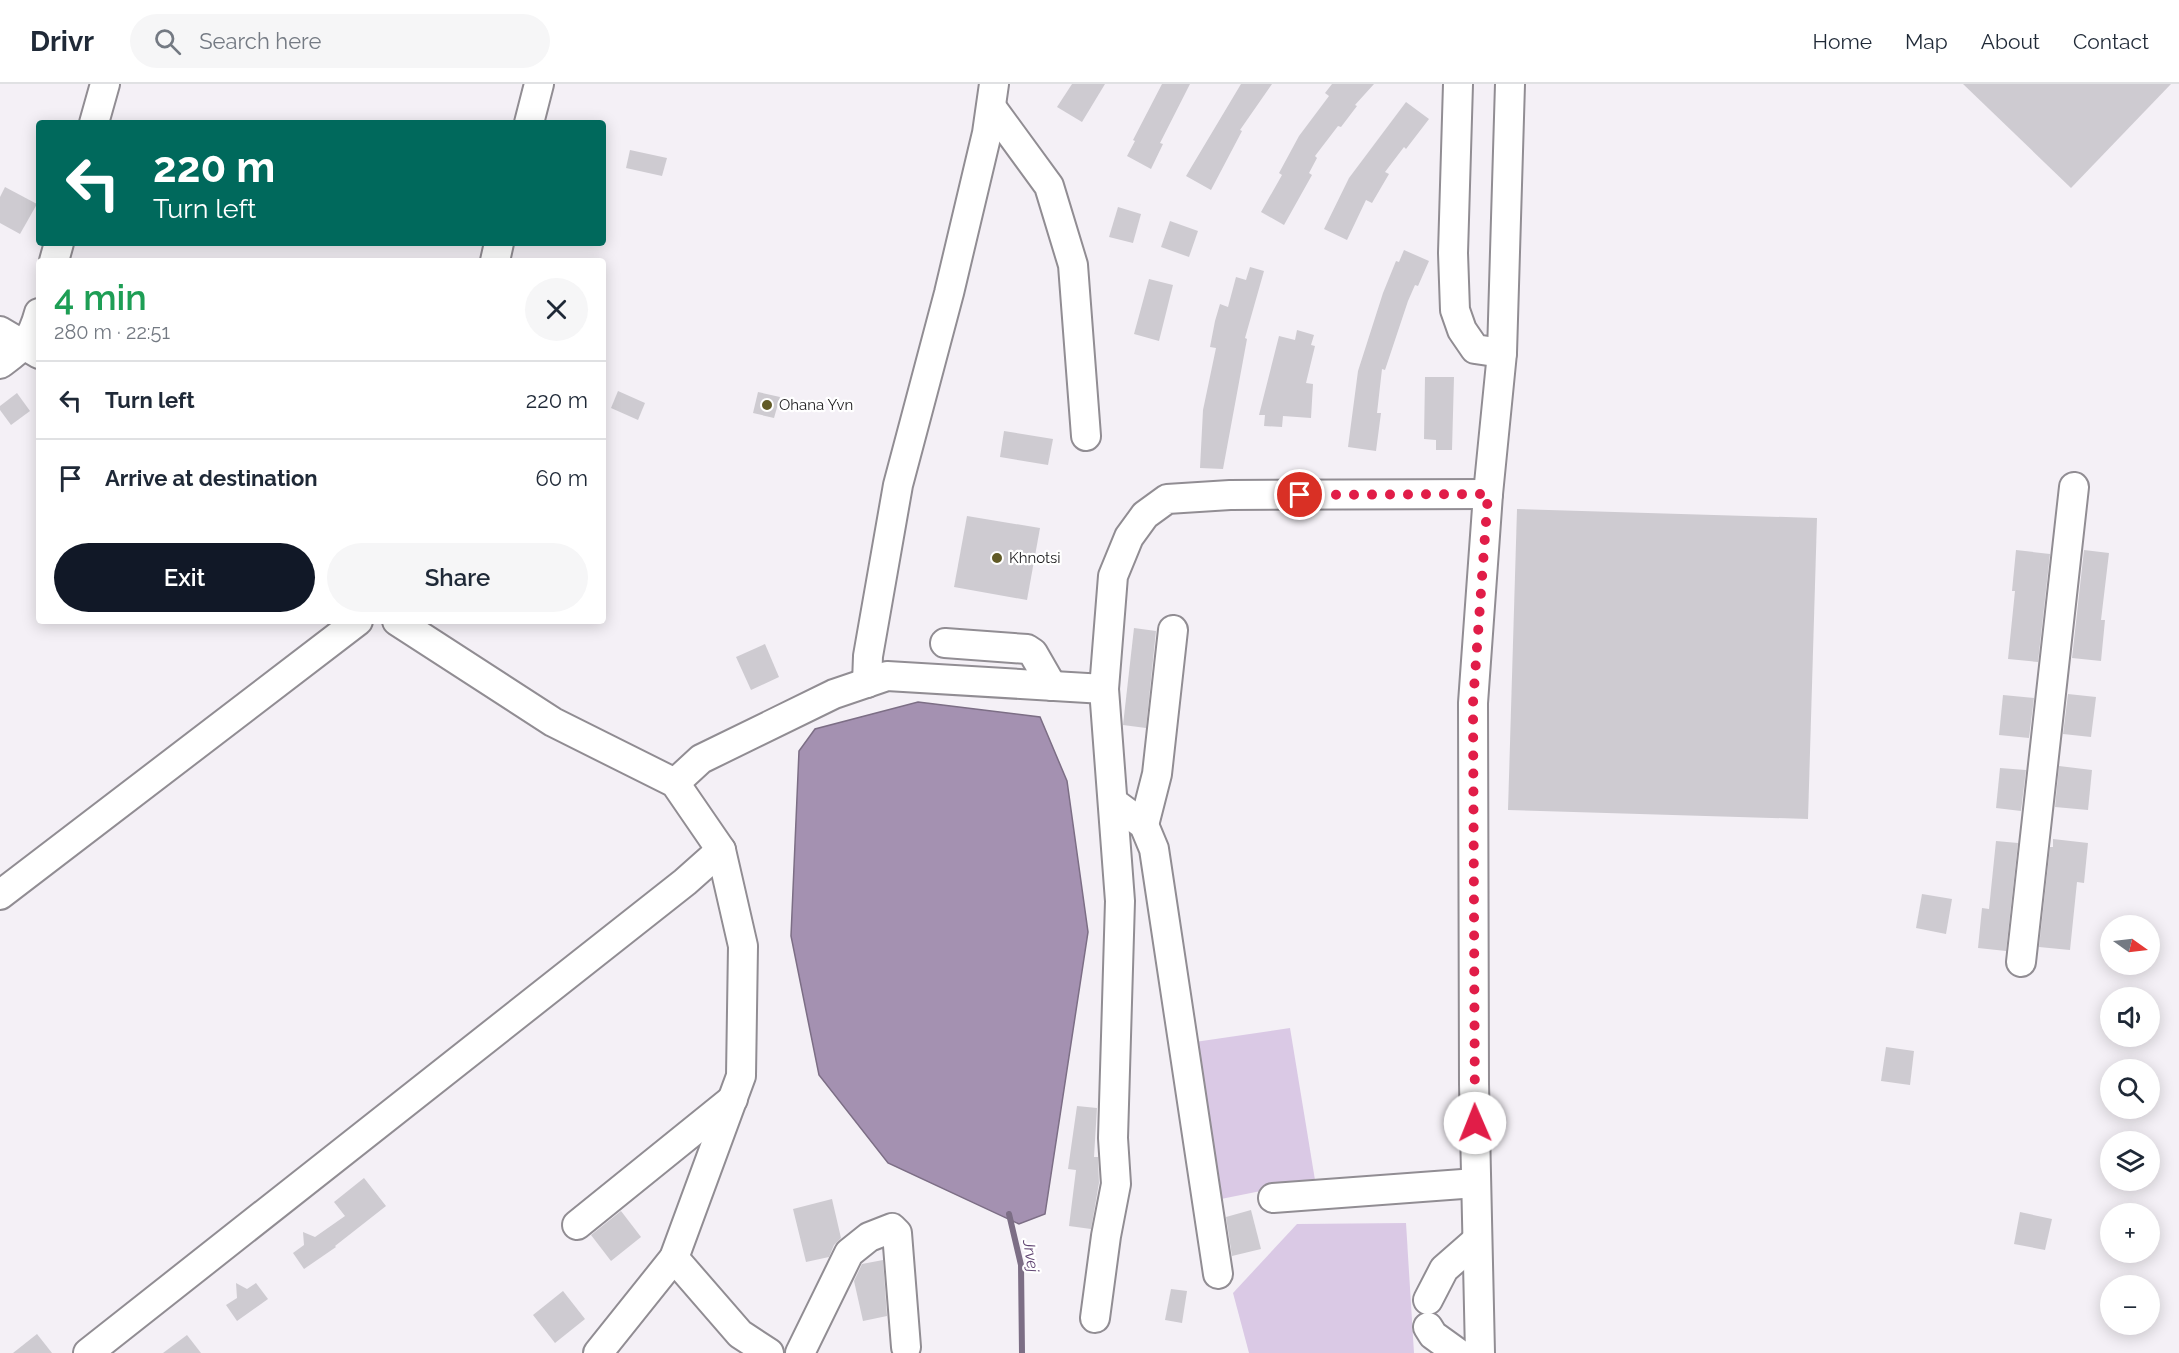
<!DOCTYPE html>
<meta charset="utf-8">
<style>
body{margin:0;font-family:Raleway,sans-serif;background:#f6f6f7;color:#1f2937;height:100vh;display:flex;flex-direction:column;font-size:22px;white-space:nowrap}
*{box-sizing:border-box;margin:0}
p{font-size:20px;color:#747a83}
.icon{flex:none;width:33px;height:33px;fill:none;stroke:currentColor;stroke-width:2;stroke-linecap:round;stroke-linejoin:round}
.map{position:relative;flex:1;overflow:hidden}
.details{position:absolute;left:36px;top:174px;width:570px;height:366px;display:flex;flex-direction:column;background:#fff;border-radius:6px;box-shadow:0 3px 15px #0003}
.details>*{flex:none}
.guide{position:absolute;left:36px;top:36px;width:570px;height:126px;border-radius:6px;box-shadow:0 3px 15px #0003;background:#00695c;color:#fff;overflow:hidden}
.needle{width:39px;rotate:104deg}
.buttons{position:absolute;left:2100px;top:831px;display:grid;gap:12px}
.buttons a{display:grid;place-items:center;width:60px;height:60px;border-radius:50%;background:#fff;box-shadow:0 3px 15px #0003;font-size:30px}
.pin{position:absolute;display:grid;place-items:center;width:51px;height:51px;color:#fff;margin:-26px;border:3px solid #fff;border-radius:50%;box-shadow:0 2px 6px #0007}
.me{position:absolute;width:66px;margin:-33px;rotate:359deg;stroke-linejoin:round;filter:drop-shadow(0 0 4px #0008)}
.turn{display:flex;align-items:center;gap:21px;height:126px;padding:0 18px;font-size:27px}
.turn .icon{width:78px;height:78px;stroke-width:2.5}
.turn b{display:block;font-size:42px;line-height:51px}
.round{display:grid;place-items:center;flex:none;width:63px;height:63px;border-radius:32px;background:#f6f6f7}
.summary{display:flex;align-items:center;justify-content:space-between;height:102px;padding:0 18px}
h1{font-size:36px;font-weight:600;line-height:45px;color:#1e9e55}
.button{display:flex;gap:12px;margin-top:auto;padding:12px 18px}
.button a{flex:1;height:69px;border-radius:36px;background:#111827;color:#fff;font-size:24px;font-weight:600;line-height:69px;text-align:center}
.button a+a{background:#f6f6f7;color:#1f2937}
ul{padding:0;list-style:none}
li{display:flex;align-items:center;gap:18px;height:78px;padding:0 18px;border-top:2px solid #e0e1e3}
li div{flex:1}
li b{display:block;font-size:22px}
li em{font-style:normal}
header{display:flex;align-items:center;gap:36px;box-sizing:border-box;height:84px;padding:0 30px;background:#fff;border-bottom:2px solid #e0e1e3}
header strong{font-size:28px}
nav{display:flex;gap:33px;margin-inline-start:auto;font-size:21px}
.search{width:420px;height:54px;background:#f6f6f7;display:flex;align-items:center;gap:15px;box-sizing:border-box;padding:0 21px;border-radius:33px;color:#747a83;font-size:22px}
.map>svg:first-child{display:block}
</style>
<header>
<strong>Drivr</strong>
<div class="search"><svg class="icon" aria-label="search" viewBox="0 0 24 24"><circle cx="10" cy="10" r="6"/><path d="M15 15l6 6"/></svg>Search here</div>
<nav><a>Home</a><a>Map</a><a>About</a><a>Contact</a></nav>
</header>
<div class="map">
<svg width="2179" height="1269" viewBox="0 0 2179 1269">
<rect width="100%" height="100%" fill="#f4f0f6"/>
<g fill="#dac9e5">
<polygon points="1290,944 1315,1096 1221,1115 1195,958"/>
<polygon points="1406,1139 1414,1269 1249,1269 1233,1209 1297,1140"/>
</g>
<polygon fill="#a491b1" stroke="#7c6e85" stroke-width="1.5" points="918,618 1040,633 1067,697 1088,848 1045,1130 1019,1140 888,1079 819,991 791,852 799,667 815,645"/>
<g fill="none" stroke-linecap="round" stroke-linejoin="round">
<polyline stroke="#7c6e85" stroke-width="6" points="1009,1130 1021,1181 1022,1269"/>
</g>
<g fill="#cecbd1">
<polygon points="1072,0 1105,0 1082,38 1057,23"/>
<polygon points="1162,0 1190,0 1160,59 1163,60 1151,85 1127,72 1135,57 1133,56"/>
<polygon points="1241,0 1272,0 1240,46 1242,47 1211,106 1186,92"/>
<polygon points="1332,0 1374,0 1355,21 1357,22 1341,43 1338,42 1315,72 1317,74 1309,89 1312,91 1284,141 1261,128 1282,91 1279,89 1299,52 1329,12 1325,9"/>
<polygon points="1963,0 2171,0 2071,104"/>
<polygon points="1406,18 1429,35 1406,65 1404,63 1385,88 1389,90 1372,119 1366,116 1347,156 1324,145 1349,94"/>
<polygon points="630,66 667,74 662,92 626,84"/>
<polygon points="5,103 37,120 20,150 0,139 0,113"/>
<polygon points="1118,123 1141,130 1133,159 1109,153"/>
<polygon points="1170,137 1198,147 1189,173 1161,163"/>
<polygon points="1404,166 1429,177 1418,202 1415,201 1408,217 1385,286 1382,285 1377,329 1381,329 1376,367 1348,363 1358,287 1383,209 1396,177 1399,178"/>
<polygon points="1250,183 1264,187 1245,254 1247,255 1223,385 1200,384 1203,326 1216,264 1210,263 1215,237 1220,220 1228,223 1236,193 1246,196"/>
<polygon points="1149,195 1173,201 1159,257 1134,250"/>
<polygon points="1297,246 1314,251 1311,261 1315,262 1306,299 1313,300 1311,334 1283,332 1282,343 1264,342 1265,331 1259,331 1279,252 1295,256"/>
<polygon points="1425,293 1454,293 1452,366 1436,366 1436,356 1424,355"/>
<polygon points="618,307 645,319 638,336 611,324"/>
<polygon points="758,308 780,313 774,334 753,329"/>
<polygon points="17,309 30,327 11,341 0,326 0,322"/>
<polygon points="1004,347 1053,355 1048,381 1000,373"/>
<polygon points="1517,425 1817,434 1808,735 1508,726"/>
<polygon points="967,432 1040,444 1027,516 954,503"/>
<polygon points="2016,466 2050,470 2038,578 2008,575 2015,507 2012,507"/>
<polygon points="2084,466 2109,469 2101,536 2105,536 2101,577 2072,574"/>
<polygon points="1134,544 1156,547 1146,644 1123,641"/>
<polygon points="765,560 779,593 751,606 736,573"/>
<polygon points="2068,610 2096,613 2091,653 2063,650"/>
<polygon points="2003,611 2034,614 2029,654 1999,651"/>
<polygon points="2059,682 2092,686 2088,726 2055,723"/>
<polygon points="2000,684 2026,686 2021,727 1996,724"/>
<polygon points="2053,755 2088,759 2084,799 2077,798 2070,866 2039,863 2050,763 2053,763"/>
<polygon points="1996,757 2018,759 2006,867 1978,864 1982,824 1989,825"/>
<polygon points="1922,810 1952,815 1946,850 1916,844"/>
<polygon points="1886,963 1914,967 1910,1001 1881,997"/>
<polygon points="1077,1022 1097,1024 1094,1073 1098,1073 1099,1099 1091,1145 1069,1142 1076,1086 1068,1085"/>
<polygon points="364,1094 386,1122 335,1162 336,1163 304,1185 293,1169 304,1161 303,1148 315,1153 345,1132 334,1118"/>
<polygon points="832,1115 841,1154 834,1161 829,1173 806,1178 793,1125"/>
<polygon points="1251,1126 1261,1165 1232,1172 1226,1133"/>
<polygon points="621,1127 641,1153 611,1177 591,1151"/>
<polygon points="2020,1128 2052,1135 2045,1166 2014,1160"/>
<polygon points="883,1176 887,1232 863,1237 854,1197 862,1180"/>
<polygon points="236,1199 247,1205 256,1199 268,1215 237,1237 226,1221 237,1214"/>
<polygon points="1171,1205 1187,1207 1182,1239 1165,1236"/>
<polygon points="563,1207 585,1235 555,1259 533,1231"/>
<polygon points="37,1250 52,1269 13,1269"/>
<polygon points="187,1251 201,1269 163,1269"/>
</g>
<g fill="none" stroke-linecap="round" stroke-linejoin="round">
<defs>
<g id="minor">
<polyline points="1458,0 1453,169 1455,226 1462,246 1475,265 1502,269"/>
<polyline points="992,24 1049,102 1073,181 1086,352"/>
<polyline points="94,39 105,0"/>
<polyline points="529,39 539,0"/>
<polyline points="54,177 59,159"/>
<polyline points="495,177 499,159"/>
<polyline points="0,247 39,270"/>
<path d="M0 280C23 263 31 258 39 229"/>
<polyline points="397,537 553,638 675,699 721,766 743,862 741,992 674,1174 598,1269"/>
<polyline points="945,559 1027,565 1033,569 1052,602"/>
<polyline points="867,599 868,572 898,401 949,209 987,49 994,0"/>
<polyline points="675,699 701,675 834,610 887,592 1104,605 1113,492 1129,453 1145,431 1167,415 1230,411 1488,410"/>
<polyline points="1113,718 1144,741 1154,765 1218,1190"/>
<polyline points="1144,741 1157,690 1173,546"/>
<polyline points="0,811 358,537"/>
<polyline points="2021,878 2074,403"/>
<polyline points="1273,1114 1476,1099"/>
<polyline points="577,1141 733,1015"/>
<polyline points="674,1174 740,1250 769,1269"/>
<polyline points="1428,1216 1444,1185 1476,1157"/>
<polyline points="1095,1234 1106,1152 1116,1100 1113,1054 1120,817 1104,605"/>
<polyline points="1428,1243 1433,1251 1458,1269"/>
<polyline points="88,1269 685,798 721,766"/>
<polyline points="800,1269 849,1169 869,1153 892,1144 897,1149 906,1263"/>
<polyline points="1480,1269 1474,1000 1473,619 1488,410 1502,269 1510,0"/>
</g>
</defs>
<use href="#minor" stroke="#918d93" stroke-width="32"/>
<use href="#minor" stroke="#fff" stroke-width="28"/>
</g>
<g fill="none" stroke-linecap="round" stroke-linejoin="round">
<polyline stroke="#e11d48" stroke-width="10" stroke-dasharray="0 18" points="1300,411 1488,410 1473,619 1475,1039"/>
</g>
<g fill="#615a26" stroke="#fff" stroke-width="2">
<circle cx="767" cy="321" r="6"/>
<circle cx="997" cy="474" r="6"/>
</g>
<g text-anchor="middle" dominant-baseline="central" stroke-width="4.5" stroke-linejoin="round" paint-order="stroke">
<g font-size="15" fill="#1d1c1e" stroke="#fff" text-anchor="start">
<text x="779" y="321">Ohana Yvn</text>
<text x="1009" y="474">Khnotsi</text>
</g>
<g font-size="16" font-style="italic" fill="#5f4371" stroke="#fff">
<text transform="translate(1031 1172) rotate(81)">Jrvej</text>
</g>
</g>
</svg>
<div class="buttons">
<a><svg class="needle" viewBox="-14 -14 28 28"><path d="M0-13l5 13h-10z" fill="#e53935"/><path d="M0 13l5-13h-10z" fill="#747a83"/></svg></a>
<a><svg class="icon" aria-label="sound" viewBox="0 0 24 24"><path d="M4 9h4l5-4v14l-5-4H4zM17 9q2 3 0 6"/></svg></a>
<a><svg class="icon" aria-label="search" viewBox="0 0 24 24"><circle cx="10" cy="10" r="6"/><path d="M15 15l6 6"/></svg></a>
<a><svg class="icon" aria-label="layers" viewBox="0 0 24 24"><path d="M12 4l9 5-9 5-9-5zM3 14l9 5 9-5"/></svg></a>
<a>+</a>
<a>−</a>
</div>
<div class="pin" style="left:1300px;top:411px;background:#d93025"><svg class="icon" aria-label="arrive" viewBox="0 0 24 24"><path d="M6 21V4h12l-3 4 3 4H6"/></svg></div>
<svg class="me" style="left:1475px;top:1039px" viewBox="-20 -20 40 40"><circle r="19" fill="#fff"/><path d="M0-13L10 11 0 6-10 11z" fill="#e11d48"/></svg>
<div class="guide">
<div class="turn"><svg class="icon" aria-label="left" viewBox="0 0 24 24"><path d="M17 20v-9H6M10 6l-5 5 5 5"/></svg><div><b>220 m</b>Turn left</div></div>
</div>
<section class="details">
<div class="summary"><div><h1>4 min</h1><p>280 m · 22:51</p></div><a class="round"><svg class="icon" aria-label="close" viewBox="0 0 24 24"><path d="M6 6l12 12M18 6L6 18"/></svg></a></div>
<ul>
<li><svg class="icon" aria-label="left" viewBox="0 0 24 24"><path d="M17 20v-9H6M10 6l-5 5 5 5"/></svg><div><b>Turn left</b></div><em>220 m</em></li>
<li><svg class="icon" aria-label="arrive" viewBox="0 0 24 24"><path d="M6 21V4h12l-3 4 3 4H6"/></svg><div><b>Arrive at destination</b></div><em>60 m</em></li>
</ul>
<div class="button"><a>Exit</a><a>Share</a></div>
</section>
</div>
